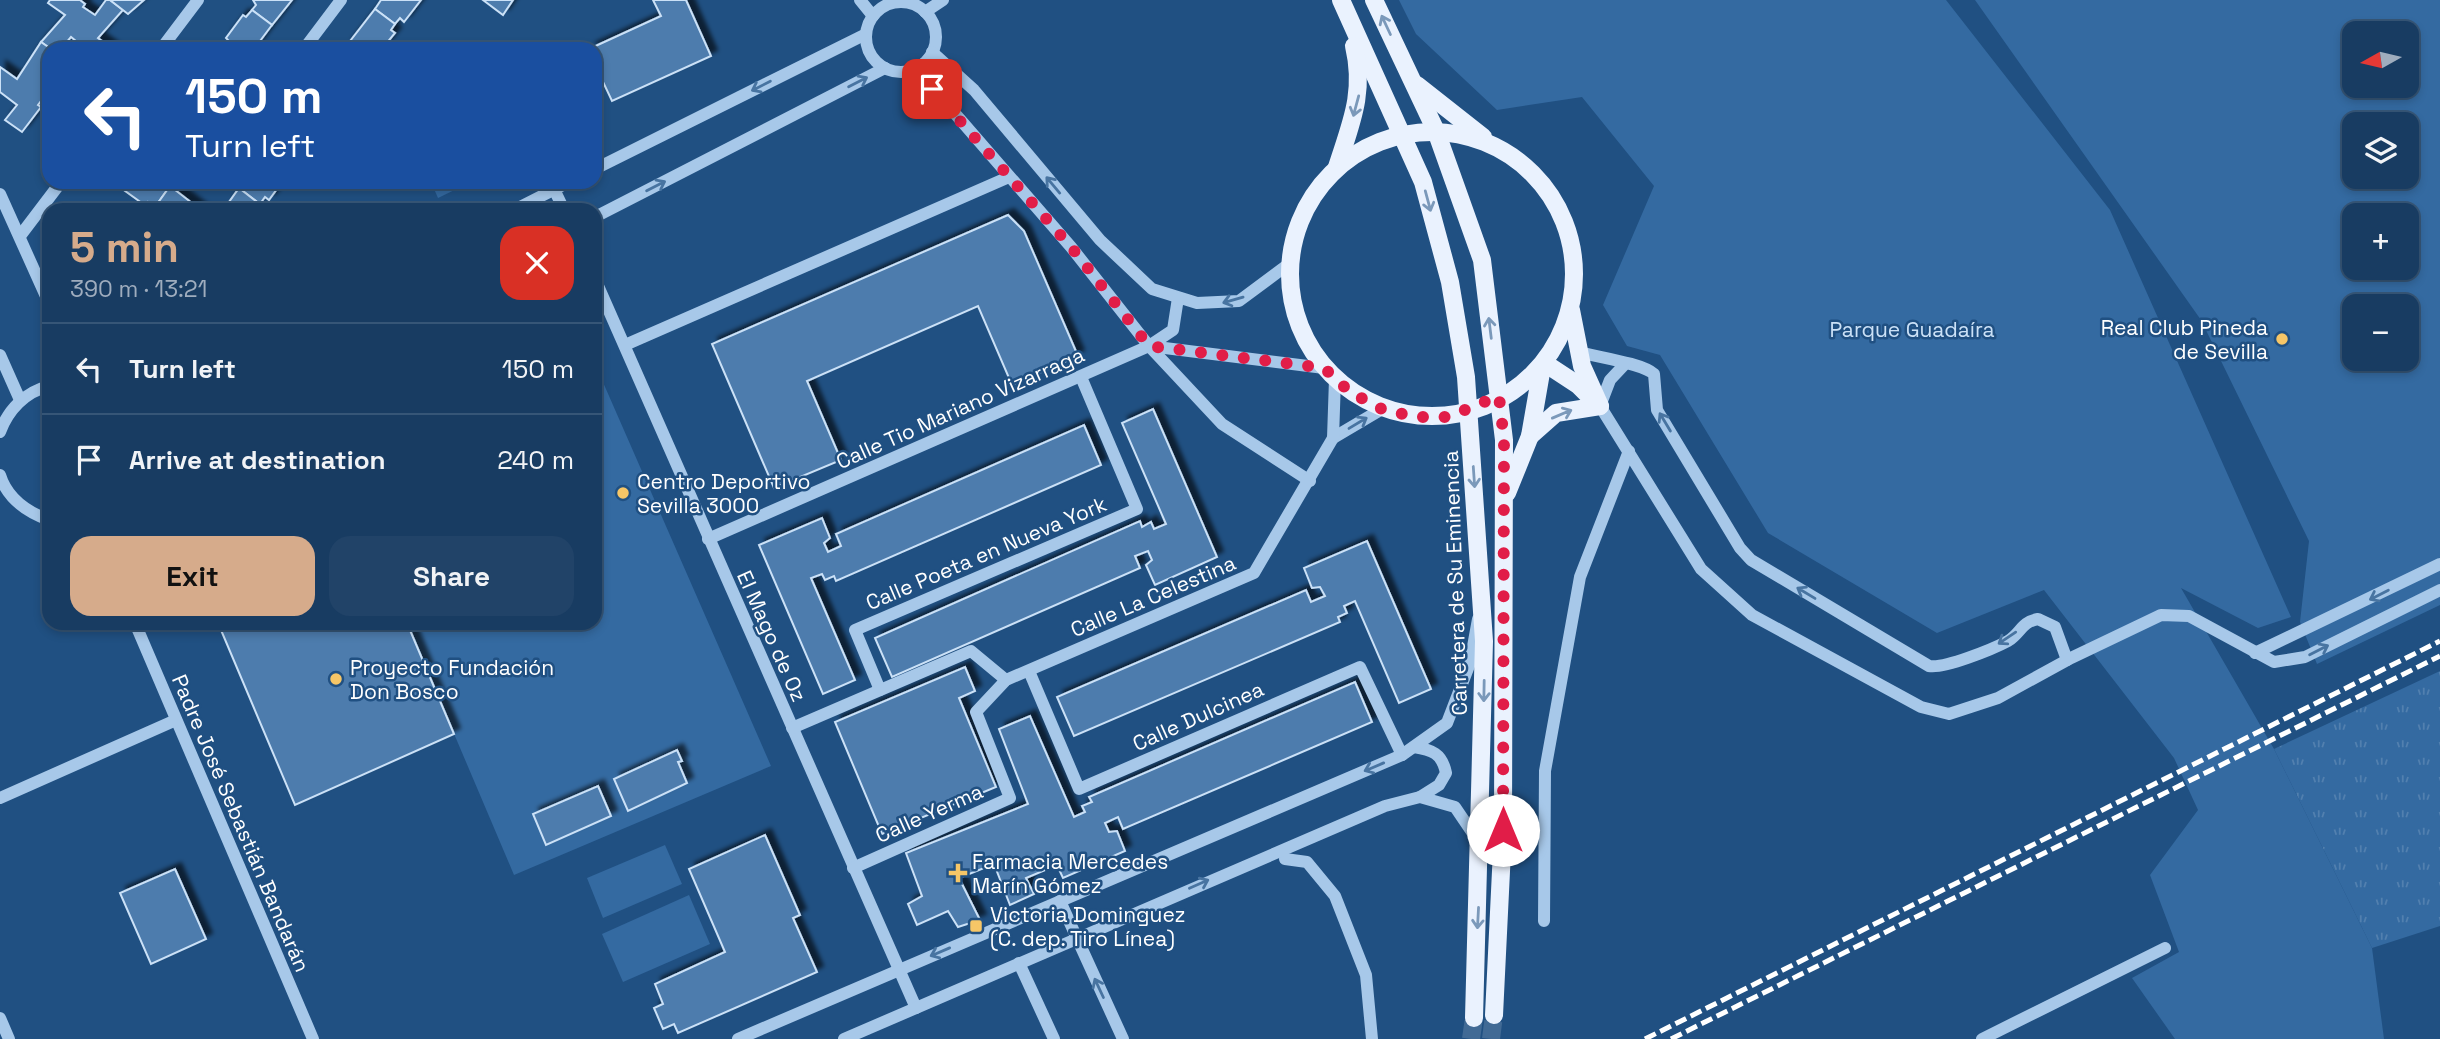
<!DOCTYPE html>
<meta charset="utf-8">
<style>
body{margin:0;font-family:"Space Grotesk",sans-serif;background:#214368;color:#f1f3f6;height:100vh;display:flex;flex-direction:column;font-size:26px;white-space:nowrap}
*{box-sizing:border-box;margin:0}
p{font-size:23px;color:#9fadbe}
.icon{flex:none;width:38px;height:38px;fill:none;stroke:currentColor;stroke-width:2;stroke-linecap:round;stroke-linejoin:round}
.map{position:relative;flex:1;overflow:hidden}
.side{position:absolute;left:42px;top:203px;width:560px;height:427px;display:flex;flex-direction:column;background:#183c62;border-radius:21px;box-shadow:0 4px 10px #0003,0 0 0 2px #365677}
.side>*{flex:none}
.guide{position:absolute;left:42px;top:42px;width:560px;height:147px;border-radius:21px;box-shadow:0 4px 10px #0003,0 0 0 2px #365677;background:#1a4fa0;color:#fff;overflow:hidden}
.needle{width:46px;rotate:262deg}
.fabs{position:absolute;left:2342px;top:21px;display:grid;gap:14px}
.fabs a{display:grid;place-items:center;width:77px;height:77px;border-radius:14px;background:#183c62;box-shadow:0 4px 10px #0003,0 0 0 2px #365677;font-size:35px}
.pin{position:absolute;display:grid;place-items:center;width:60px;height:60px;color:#fff;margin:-30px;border-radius:14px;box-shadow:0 4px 10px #0006}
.me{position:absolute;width:77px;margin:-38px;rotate:0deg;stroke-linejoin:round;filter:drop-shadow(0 0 5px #0008)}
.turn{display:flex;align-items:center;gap:24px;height:147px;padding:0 28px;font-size:32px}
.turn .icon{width:91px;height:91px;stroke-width:2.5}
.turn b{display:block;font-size:49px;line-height:60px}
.round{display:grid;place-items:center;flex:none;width:74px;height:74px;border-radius:21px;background:#214368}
.overview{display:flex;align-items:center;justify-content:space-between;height:119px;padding:0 28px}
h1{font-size:42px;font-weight:600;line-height:52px;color:#d6ab8b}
.button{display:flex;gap:14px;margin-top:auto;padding:14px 28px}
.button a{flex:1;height:80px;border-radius:21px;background:#d6ab8b;color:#111;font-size:28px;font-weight:600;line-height:80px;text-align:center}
.button a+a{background:#214368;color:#f1f3f6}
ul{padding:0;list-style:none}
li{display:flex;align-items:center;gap:21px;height:91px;padding:0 28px;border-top:2px solid #365677}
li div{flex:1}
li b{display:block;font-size:26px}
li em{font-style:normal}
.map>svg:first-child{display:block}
</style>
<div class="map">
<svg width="2440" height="1039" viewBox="0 0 2440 1039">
<defs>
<pattern id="grass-tufts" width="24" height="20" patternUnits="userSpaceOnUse" patternTransform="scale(1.75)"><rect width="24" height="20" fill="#346aa1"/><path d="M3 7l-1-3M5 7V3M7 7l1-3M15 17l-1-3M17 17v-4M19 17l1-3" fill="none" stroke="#5280af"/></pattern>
<filter id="shadow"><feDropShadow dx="6" dy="-6" stdDeviation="2" flood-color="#0009"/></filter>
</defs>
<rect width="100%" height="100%" fill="#205082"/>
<polygon fill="url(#grass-tufts)" points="2440,671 2440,926 2372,948 2274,749"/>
<g fill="#346aa1" fill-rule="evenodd">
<polygon points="1399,0 1946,0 2110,210 2291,617 2258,628 2181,588 2274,749 2372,948 2384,1039 2175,1039 2132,978 2179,952 2150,875 2198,810 2174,758 2044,590 1937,633 1768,533 1660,355 1627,346 1603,305 1654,186 1582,97 1497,110 1416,34"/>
<path d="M1975 0H2440V605L2317 664 2300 622 2309 541 2201 320ZM2354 33H2406V86H2354ZM2354 124H2406V177H2354ZM2354 215H2406V268H2354ZM2354 306H2406V359H2354Z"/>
<polygon points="431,182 471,182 438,198"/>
<polygon points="595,364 771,766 514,875 407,623 595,623"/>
<polygon points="665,845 682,884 603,918 587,878"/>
<polygon points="689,895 710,944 623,982 602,934"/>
</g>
<g fill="#4d7cad" stroke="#cbe1f7" stroke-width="2" filter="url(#shadow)">
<polygon points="50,0 80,0 85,4 83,7 95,15 106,0 110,0 123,10 98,38 113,49 81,49 82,46 71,37 61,49 51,49 41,42 65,15 48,3"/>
<polygon points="110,0 144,0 128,14"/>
<polygon points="253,0 292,0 272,25 252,10 256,5"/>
<polygon points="381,0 421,0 404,22 400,18 395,24 375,9"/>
<polygon points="483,0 513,0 503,15"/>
<polygon points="653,0 686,0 711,56 612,101 595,65 595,49 589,49 661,16"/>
<polygon points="375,9 395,24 391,30 395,33 382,49 353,49 347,45"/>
<polygon points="252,10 272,25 254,49 229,49 225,46 229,41 226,38 243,15 246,17"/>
<polygon points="41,42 51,49 47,69 49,95 47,93 38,105 41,107 22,132 5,120 17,105 0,92 0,67 17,79"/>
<polygon points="122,182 164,182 170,186 155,207 148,202 146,206 121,188"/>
<polygon points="244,182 282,182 269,200 265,197 260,204 239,188"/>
<polygon points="170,186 201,210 155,207"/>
<polygon points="239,188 257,202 252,210 228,210 232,205 229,202"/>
<polygon points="1008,215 1024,231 1078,356 1012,385 978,306 807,381 841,460 774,488 712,344"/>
<polygon points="1153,409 1217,557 1155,585 1146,565 1152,560 1148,551 1135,556 1140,568 892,677 875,638 1140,521 1142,527 1151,522 1154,529 1166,524 1122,423"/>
<polygon points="1084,425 1101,465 836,581 834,576 825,580 822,574 811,578 855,680 823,694 759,545 822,518 830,538 824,543 828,552 841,546 836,534"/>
<polygon points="1367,541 1431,689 1399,703 1355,601 1344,606 1347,613 1338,617 1340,622 1074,736 1057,697 1306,590 1311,602 1325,596 1320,587 1312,588 1304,568"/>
<polygon points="218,623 407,623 454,734 295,805"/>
<polygon points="965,667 975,691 959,698 996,787 882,834 835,722"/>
<polygon points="1355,682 1372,722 1123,829 1118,817 1105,823 1109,832 1117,831 1125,851 1063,878 1057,865 1026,878 1034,894 1010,905 994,864 959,878 980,920 958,927 948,911 917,925 908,904 922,896 906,853 1028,804 999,729 1030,716 1074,817 1085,812 1082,806 1092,802 1089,797"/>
<polygon points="677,750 682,761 678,762 687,783 628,811 614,779"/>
<polygon points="598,786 611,816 546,845 533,814"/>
<polygon points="765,835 800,915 793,918 817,972 678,1033 674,1024 663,1029 654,1008 663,1004 655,984 725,952 689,869"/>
<polygon points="175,869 206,939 151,964 120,893"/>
</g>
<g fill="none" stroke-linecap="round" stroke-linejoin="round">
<g stroke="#416a95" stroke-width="18" stroke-dasharray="18 9" stroke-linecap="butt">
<polyline points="1471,1039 1474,1018"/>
<polyline points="1491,1039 1494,1015"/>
</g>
<g stroke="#a7c8e9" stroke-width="12">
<polyline points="860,0 873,16"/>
<circle cx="901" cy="37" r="35"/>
<polyline points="925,12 943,0"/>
<polyline points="161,49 198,0"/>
<polyline points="304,49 341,0"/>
<polyline points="932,52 974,90 1100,240 1152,289 1197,303 1239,301 1290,263"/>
<polyline points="912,70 951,109 1071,247 1149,346 1222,424 1310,481"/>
<polyline points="595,169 866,34"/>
<polyline points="199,182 202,182"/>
<polyline points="554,189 564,210"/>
<polyline points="0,194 49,303"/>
<polyline points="514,210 569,182"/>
<polyline points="595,217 885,68"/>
<polyline points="20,236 61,182"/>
<polyline points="595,279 916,1008"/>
<polyline points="625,345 1009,177"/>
<polyline points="1149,346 1324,368"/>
<path d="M1579 352C1597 357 1642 363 1654 374L1657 410 1740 548 1751 560 1929 666C1944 669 1993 649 2008 641 2021 633 2021 622 2038 619L2055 627 2067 660"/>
<polyline points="0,355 20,400"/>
<polyline points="1625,364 1610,380 1600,406 1701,569 1752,615 1921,707 1949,714 1998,698 2071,658 2161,615 2189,616 2274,662 2305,657 2440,590"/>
<path d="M0 432C8 410 25 392 49 386"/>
<polyline points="1333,438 1382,409"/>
<path d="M0 475C7 498 27 512 49 520"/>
<polyline points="708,539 1149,346 1173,330 1178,298"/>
<polyline points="135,623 313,1039"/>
<polyline points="2255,653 2440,564"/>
<polyline points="1029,671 1079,789 1360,667 1402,755"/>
<polyline points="880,690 855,630 1137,509 1081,377"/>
<polyline points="792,728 971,651 1006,680"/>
<path d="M1414 747C1432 750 1442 753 1446 773L1439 785 1420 797"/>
<polyline points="0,798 176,720"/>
<polyline points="1285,859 1307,862 1335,896 1366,975 1372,1039"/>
<polyline points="853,868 1010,798 976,712 1006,680 1254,573 1333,438 1335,379"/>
<polyline points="1060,901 1123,1039"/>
<polyline points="1544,921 1545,771 1580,577 1629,451"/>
<polyline points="1019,963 1054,1039"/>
<polyline points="0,1018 9,1039"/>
<polyline points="738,1039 1402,755 1447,723 1470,663 1478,619"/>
<polyline points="844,1039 1385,806 1420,797 1455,807 1478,841"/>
<polyline points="1982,1039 2165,948"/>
</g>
<g stroke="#eaf2fe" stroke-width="18">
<polyline points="1341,0 1423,182 1450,282 1466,377 1484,641 1474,1018"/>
<polyline points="1374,0 1436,131 1482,260 1504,440 1503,830 1494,1015"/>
<polyline points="1417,85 1483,137"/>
<circle cx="1432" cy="274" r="142"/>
<path d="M1337 167C1351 123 1365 93 1354 46"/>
<polyline points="1571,310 1582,366 1600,406"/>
<polyline points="1546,364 1578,385 1592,399"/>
<polyline points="1530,436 1556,413 1600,406"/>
<polyline points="1507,493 1530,436 1542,367"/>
</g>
<g stroke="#fff" stroke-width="5" stroke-dasharray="12 5" stroke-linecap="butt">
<polyline points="1645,1039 2440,641"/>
<polyline points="1671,1039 2440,656"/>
</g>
</g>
<defs><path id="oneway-shaft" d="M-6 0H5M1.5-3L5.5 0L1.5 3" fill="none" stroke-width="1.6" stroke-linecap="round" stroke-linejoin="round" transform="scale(1.75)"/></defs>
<g stroke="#7b99ba">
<use href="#oneway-shaft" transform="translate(1386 25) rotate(-115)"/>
<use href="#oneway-shaft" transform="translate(1356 106) rotate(105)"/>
<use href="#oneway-shaft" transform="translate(1428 201) rotate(75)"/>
<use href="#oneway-shaft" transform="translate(1490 328) rotate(-97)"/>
<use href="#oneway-shaft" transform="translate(1562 414) rotate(-23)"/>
<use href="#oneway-shaft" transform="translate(1474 477) rotate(86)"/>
<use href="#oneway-shaft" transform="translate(1484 691) rotate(91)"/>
<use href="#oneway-shaft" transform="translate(1478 918) rotate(93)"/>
</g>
<g stroke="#4874a1">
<use href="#oneway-shaft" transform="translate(858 82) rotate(-27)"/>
<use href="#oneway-shaft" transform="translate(761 86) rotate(153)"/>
<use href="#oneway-shaft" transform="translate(1053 185) rotate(-130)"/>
<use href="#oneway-shaft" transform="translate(656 186) rotate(-27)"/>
<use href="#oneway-shaft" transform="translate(1233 300) rotate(164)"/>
<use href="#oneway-shaft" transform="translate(1665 422) rotate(-121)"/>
<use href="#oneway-shaft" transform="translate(1358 423) rotate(-31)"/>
<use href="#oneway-shaft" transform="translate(1806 593) rotate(-149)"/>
<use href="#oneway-shaft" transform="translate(2379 595) rotate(153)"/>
<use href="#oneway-shaft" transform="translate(2007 638) rotate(146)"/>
<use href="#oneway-shaft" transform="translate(2319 650) rotate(-27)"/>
<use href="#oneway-shaft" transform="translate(1374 767) rotate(157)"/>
<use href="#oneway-shaft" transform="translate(1199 884) rotate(-24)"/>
<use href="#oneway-shaft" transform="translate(940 952) rotate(157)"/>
<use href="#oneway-shaft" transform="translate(1099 988) rotate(-115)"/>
</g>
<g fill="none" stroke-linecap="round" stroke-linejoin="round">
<polyline stroke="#e11d48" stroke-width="12" stroke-dasharray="0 21.6" points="932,89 1071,247 1149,346 1324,368 1350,392 1382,409 1415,417 1448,417 1499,396 1504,440 1503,830"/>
</g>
<g fill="#f6c667" stroke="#205082" stroke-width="2.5">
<circle cx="2282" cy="339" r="7"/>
<circle cx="623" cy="493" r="7"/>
<circle cx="336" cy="679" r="7"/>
<path d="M954.5 862.5h7v7h7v7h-7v7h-7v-7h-7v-7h7z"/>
<rect x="969" y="919" width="14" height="14" rx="3.5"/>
</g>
<g text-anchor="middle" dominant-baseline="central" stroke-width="5" stroke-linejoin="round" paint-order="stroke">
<g font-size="21" fill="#fff" stroke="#205082" text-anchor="start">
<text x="2268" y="327" text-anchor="end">Real Club Pineda<tspan x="2268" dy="24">de Sevilla</tspan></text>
<text x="637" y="481">Centro Deportivo<tspan x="637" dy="24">Sevilla 3000</tspan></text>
<text x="350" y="667">Proyecto Fundación<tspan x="350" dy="24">Don Bosco</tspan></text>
<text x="972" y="861">Farmacia Mercedes<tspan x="972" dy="24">Marín Gómez</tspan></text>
<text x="990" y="914">Victoria Dominguez<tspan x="990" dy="24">(C. dep. Tiro Línea)</tspan></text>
</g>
<g font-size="21" fill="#cbe1f7" stroke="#205082">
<text x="1912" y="329">Parque Guadaíra</text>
</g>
<g font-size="21" fill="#fff" stroke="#205082">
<text transform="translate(960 408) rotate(-24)">Calle Tio Mariano Vizarraga</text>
<text transform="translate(986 553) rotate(-23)">Calle Poeta en Nueva York</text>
<text transform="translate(1455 583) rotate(-92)">Carretera de Su Eminencia</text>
<text transform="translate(1153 596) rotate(-23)">Calle La Celestina</text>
<text transform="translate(772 636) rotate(66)">El Mago de Oz</text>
<text transform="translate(1198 716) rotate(-24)">Calle Dulcinea</text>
<text transform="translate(929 813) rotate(-24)">Calle Yerma</text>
<text transform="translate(241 823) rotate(67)">Padre José Sebastián Bandarán</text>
</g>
</g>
</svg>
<div class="fabs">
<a><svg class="needle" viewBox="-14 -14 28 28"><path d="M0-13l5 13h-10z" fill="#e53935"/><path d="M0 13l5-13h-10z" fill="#9fadbe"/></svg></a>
<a><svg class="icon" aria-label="layers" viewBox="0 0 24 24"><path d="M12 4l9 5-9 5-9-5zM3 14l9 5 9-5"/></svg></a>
<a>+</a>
<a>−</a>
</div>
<div class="pin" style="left:932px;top:89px;background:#d93025"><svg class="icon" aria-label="arrive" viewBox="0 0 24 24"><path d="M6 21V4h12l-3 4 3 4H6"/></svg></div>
<svg class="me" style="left:1503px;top:830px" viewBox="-20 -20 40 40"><circle r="19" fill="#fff"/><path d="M0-13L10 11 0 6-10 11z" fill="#e11d48"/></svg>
<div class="guide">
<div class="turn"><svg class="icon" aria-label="left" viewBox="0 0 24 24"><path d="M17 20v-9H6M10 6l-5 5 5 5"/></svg><div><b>150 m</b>Turn left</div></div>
</div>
<section class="side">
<div class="overview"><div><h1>5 min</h1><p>390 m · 13:21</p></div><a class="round" style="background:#d93025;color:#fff"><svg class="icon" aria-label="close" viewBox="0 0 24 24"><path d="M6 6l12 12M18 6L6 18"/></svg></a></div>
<ul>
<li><svg class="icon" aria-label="left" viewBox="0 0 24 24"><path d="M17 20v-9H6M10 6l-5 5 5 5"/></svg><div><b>Turn left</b></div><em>150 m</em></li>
<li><svg class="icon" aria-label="arrive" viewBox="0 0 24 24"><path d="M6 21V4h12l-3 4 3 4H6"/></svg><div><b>Arrive at destination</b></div><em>240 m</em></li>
</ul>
<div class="button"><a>Exit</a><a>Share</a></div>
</section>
</div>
